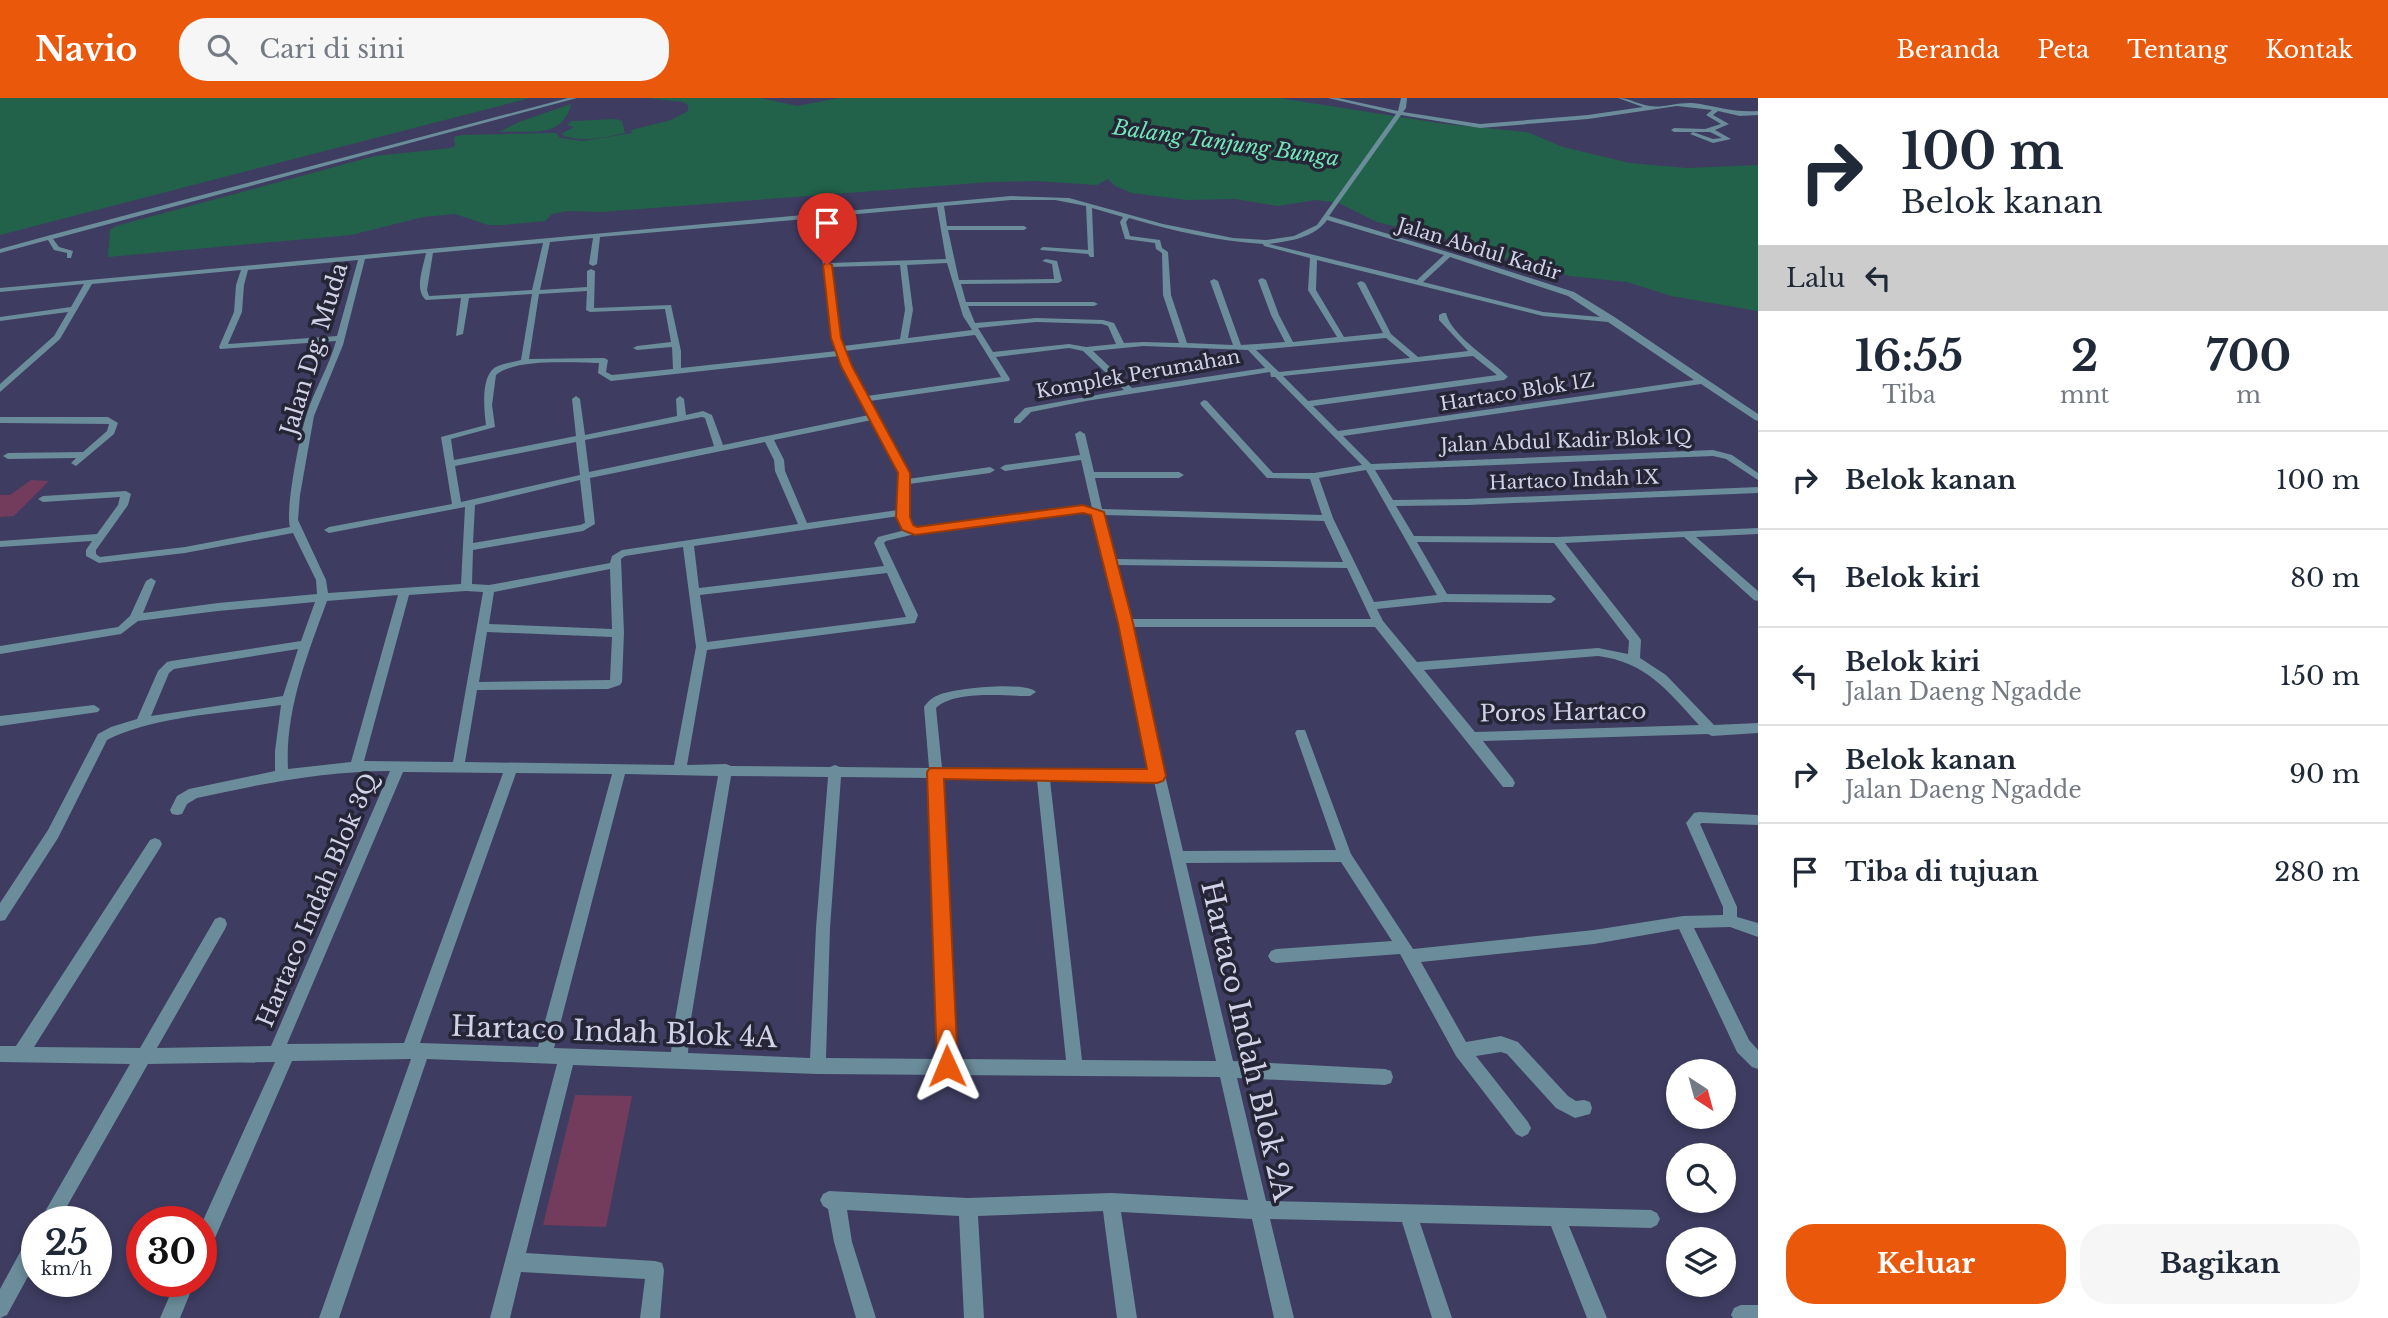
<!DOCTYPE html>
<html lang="id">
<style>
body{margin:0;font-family:"Libre Baskerville",serif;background:#f6f6f7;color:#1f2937;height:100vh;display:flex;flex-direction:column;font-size:26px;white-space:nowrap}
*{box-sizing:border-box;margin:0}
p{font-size:23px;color:#747a83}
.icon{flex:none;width:38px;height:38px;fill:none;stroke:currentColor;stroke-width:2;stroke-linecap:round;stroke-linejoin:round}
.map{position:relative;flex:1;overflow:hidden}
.details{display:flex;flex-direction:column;background:#fff;width:630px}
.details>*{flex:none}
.guide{background:#fff;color:#1f2937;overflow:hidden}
.needle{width:46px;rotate:144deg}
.tools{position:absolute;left:1666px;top:961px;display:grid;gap:14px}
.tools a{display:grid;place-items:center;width:70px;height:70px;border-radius:50%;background:#fff;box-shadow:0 4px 10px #0003;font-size:35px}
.speed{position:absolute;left:21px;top:1108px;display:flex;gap:14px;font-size:35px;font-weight:700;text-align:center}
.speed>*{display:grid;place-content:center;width:91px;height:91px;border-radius:50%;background:#fff;box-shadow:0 4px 10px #0003;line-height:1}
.speed small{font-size:18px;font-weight:400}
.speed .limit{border:10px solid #d22;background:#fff;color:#111}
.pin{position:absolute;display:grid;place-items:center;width:60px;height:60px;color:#fff;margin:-72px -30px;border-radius:50% 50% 50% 0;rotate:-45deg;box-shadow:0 0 7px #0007}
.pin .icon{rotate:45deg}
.me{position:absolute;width:77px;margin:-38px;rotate:359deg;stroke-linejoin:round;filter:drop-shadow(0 0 5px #0008)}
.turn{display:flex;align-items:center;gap:24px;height:147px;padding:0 28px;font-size:32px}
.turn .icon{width:91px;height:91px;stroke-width:2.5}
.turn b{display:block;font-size:49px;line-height:60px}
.then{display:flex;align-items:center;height:66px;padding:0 28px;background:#0003;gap:14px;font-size:26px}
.eta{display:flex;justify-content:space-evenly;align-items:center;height:119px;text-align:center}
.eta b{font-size:42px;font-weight:700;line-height:49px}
.button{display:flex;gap:14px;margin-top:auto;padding:14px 28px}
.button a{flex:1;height:80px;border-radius:28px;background:#ea580c;color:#fff;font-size:28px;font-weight:700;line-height:80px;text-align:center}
.button a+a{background:#f6f6f7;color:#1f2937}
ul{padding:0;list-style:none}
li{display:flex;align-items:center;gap:21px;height:98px;padding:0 28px;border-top:2px solid #e0e1e3}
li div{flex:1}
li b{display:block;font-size:26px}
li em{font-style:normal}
header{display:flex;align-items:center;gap:42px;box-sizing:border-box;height:98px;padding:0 35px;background:#ea580c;color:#fff}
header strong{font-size:33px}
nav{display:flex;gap:38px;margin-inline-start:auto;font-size:24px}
.search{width:490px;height:63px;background:#f6f6f7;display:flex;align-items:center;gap:18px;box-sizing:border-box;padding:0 24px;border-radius:28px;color:#747a83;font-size:26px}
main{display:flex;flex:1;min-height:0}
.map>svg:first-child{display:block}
</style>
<header>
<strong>Navio</strong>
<div class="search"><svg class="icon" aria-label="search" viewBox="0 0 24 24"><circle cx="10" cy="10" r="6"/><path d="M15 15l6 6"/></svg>Cari di sini</div>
<nav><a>Beranda</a><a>Peta</a><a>Tentang</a><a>Kontak</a></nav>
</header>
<main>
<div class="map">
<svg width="1758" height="1220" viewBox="0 0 1758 1220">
<rect width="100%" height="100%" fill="#3e3c60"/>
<g fill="#733c5c">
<polygon points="31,382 49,383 14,418 0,419 0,397 10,397"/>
<polygon points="575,997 632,998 606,1129 543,1127"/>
</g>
<g fill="#22624a">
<polygon points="0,0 530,0 0,137"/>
<polygon points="647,0 761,0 797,8 839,0 1279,0 1445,26 1527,34 1563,49 1630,65 1687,70 1758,67 1758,213 1671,198 1627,184 1569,178 1483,154 1485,150 1377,124 1339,105 1316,102 1278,108 1235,101 1187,102 1132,95 1115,88 1108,81 1097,87 1035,83 991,84 601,114 568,113 552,116 545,123 504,127 488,127 455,116 423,119 351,137 108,159 110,132 116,128 375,58 451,50 455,48 454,39 462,37 550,35 556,35 560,40 583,43 632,35 631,32 671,22 688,13 688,7 683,4"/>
<path d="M571 6C562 42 530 32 499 34L519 24Z"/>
<path d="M616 21 622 23 625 35C606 39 578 46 561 36L574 29 567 27 572 23Z"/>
</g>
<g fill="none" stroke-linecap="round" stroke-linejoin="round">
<g fill="#6b8c9a" fill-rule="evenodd">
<polygon points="568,0 577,0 53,141 59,149 73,153 71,160 67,160 67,155 54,152 48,142 0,155 0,151 47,138"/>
<path d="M1328 0H1338L1398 13 1401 0H1407L1406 10 1403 14 1480 26 1588 17 1643 9 1618 0C1630 0 1639 7 1650 8 1662 10 1678 4 1693 5 1716 8 1735 15 1758 13V17L1740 18 1718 13 1713 17 1729 26 1715 32 1731 41 1713 45 1690 36 1693 34 1713 41 1722 40 1710 34H1674L1671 32 1674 30 1705 31 1721 26 1706 17 1712 12 1677 8 1588 21 1480 30 1401 17 1329 118 1474 162 1574 194 1616 220 1758 316V323L1755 322 1701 286 1343 338 1371 366 1713 352 1732 357 1758 375V382L1726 361 1713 358 1375 372 1393 402 1468 401 1758 389V395L1468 407 1396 408 1414 438 1557 439 1758 430V436L1696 439 1758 493V503L1754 502 1684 439 1565 445 1639 539 1641 542 1640 560 1666 577 1714 627 1758 625V635L1712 638 1708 636 1483 643 1513 681 1515 685 1513 689H1503L1375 529H1130L1183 753 1336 752 1295 635 1297 632H1305L1351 756 1413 851 1594 832 1683 818 1723 817V809L1686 725 1694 715 1699 714 1758 717V727L1702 725 1700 726 1737 809V819L1758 825V839L1730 829 1694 830 1749 942 1758 952V971L1752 969 1737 954 1679 831 1594 846 1421 864 1466 944 1501 938 1518 944 1568 998 1576 1003 1584 1002 1590 1004 1592 1010 1590 1016 1575 1020 1556 1010 1507 956 1501 954 1476 958 1528 1024 1531 1030 1528 1036 1522 1039 1516 1036 1456 958 1400 856 1276 865 1271 863 1268 858 1271 853 1276 851 1392 843 1341 764 1186 765 1233 963 1385 971 1391 973 1393 979 1391 985 1385 987 1237 980 1266 1103 1651 1112 1657 1115 1660 1121 1657 1127 1651 1130 1569 1128 1607 1220H1587L1551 1128 1420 1125 1452 1220H1432L1402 1124 1270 1121 1294 1220H1274L1252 1121 1121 1114 1137 1220H1117L1103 1113 978 1118 984 1220H964L959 1118 847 1112 852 1144 876 1220H856L834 1144 828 1111 823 1108 820 1102 823 1096 829 1093 968 1100 1111 1095 1248 1102 1220 979 818 976 573 967 526 1155 655 1163 662 1165 664 1172 660 1220H640L645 1181 521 1174 510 1220H490L557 966 427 961 339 1220H319L411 961 292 963 208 1156 201 1158V1127L275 964 148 966 58 1124H39L130 966 0 964V948H16L150 742 155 740 160 742 162 746 160 750 34 949 140 950 215 821 220 819 225 821 227 826 225 831 157 950 271 948 390 673C325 673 261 686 197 700L187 706 182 716 177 717 172 716 170 712 177 698 189 691 275 673V653L281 607C227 615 154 618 107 642L58 740 5 822 0 823V805L48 732 98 636 111 629 137 621 158 573 167 564 171 563 301 543 315 504 218 513 138 523 121 536 0 556V548L118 529 130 518 146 483 151 480 156 483 143 515 218 505 317 496 316 482 293 435 185 455 99 465 86 458V452L92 443 0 449V443L97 436 118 407 120 399 43 404 38 401 43 398 126 393 131 396 128 407 96 452V456L100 459 185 449 290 429C285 412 300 337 306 318 314 292 329 269 336 243L220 251 219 249 234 214 236 187 241 172 92 186 60 241 0 294V286L54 238 68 214 0 223V219L71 209 84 186 0 194V190L1011 98 1069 100 1163 126 1233 140 1266 142 1294 138 1317 127 1396 16ZM1011 102H1055L1086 108 1088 152 1043 149 1040 151 1041 152 1088 156 1090 159H1094L1092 110 1123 119 1120 124 1125 141 1155 145 1156 151 1162 155 1163 197 1179 245 1143 244 1124 245 1114 225 1103 222 1036 220 975 225 968 208H1094L1098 206 1094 204H966L961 186 1058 185 1062 183 1057 163 1046 161 1042 163 1052 166 1054 181 959 182 948 132H1024L1027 130 1024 128H947L944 108ZM937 109 946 161 830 165 824 119ZM817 120 832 240 837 253 681 270V253L671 207 594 210 595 173 591 171 587 173V189L540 192 550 144 593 140 589 166 593 168 597 166 600 139ZM1129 120C1174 133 1217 143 1263 146L1264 148 1310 160 1308 192 1337 239 1293 244 1279 217 1266 182 1262 180 1258 182 1271 217 1285 244 1241 247 1218 183 1214 181 1210 183 1233 247 1187 245 1171 197 1168 154 1162 150 1160 142 1130 138 1126 124ZM1327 122 1444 157 1417 182 1269 146C1290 143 1314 140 1327 122ZM543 145 532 192 429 198 427 192 433 155ZM426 155C423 170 414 192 426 202L461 200 456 238 463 236 469 200 532 196 521 262C514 264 505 265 498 268 480 275 484 311 486 327L441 339 452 406 329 429 324 432 329 435 465 409 461 486 328 495 326 482 298 422 300 397 314 318 343 247 365 161ZM1450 159 1568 198 1600 219 1543 214 1423 184ZM358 162 337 238 228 246 242 214 244 187 248 172ZM1317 162 1543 218 1608 224 1694 282 1338 333 1313 308 1504 282 1508 279C1492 262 1451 238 1446 215H1443L1439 217V222L1468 253 1418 259 1391 236 1365 185 1361 183 1357 185 1383 235 1344 239 1316 192ZM947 165 963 218 972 232 908 240 913 212 907 167ZM900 167 905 212 900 241 843 248 840 240 830 169ZM587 193 586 212 590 214 665 211 671 244 637 248 633 250 637 252 672 249 673 271 612 277 606 274 608 262 604 260 529 261 539 196ZM1036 224 1102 226 1108 228 1116 246 1086 249 1069 246 993 254 978 230ZM975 237 1001 279 867 298 845 253ZM1386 240 1410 260 1279 274 1256 252ZM1143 248 1248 252 1265 270 1132 290 1093 253ZM1069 250 1083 253 1124 292 1025 310 1014 321V325H1020L1031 314 1086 303 1270 274 1271 279H1275L1362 367 1314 375H1273L1207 303 1204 302 1200 305 1201 307 1267 380 1310 381 1322 417 1102 411 1095 380H1179L1184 377 1179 374H1094L1085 336 1080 333 1075 336 1080 357 1005 367 1000 370 1005 373 1081 362 1092 410 1083 408 916 430 911 427 908 414 909 386 990 375 995 372 990 369 908 381 906 368 870 303 1009 283 1010 281 996 259ZM839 258 869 317 723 347 712 317 703 313 686 317 684 301 680 298 676 301 677 318 585 337 580 301 576 298 572 301 576 338 454 362 451 341 495 329 492 307 496 277C516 260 573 265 599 265L598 275 611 283ZM1473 258 1497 277 1308 303 1283 278ZM702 319 705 320 714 348 589 374 585 342ZM872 322 896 368 899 383 898 412 807 425 785 373 784 362 774 342ZM576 344 580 377 461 404 455 368ZM765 344 774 362 775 373 798 426 622 452 612 458 610 465 489 487 472 486 473 452 583 433 595 426 590 380ZM1366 372 1437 497 1374 504 1333 420 1319 380ZM580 382 585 425 580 427 473 445 475 407ZM1083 414 1094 416 1151 673 942 670 936 610C954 592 1006 598 1030 598L1036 594C1025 583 958 590 941 596 933 599 929 602 924 609L929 670 840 669 835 667 830 669 731 668 726 666 687 667 707 552 915 525 918 517 884 445 886 443 915 436ZM1104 417 1324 423 1343 464 1114 461ZM899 418 902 429 905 432 878 439 874 445 884 468 699 490 694 448ZM1417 444 1554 445 1629 543 1628 556 1598 550 1417 564 1383 523 1377 511 1444 504 1551 505 1556 501 1551 497 1447 496ZM683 449 696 549 674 667 465 664 477 592 608 591 620 587 622 584 624 535 621 461 625 458ZM1116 467 1347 470 1371 521H1128ZM610 471 612 531 489 526 494 494ZM887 475 906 519 707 544 700 497ZM466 493 483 494 453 664 364 663 409 497ZM398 497 351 664 288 671C285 612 307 558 327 503ZM487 534 612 539 610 582 479 584ZM298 551 283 598 151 618 169 575 174 571ZM1598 558C1646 564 1668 593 1699 627L1475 634 1424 572ZM403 674 503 675 404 945 287 946ZM516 675 612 676 538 949 420 945ZM625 676 718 678 674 927 671 954 554 950ZM731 678 828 679 816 830 810 960 688 955 690 927ZM841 679 930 680 939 961 826 960 830 830ZM943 680 1037 682 1066 962 955 961ZM1050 682 1154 683 1216 963 1082 962Z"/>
<polygon points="0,319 108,319 118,325 114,336 76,368 71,365 76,360 8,361 3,358 8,355 83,354 107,333 109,326 0,325"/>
<polygon points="94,607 100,611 98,614 0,628 0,618"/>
<polygon points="37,1134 37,1162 7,1217 0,1220 0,1191 30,1136"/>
<polygon points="176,1183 195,1183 180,1220 160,1220"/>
<polygon points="1741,1207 1758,1207 1758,1220 1733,1220 1731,1217 1734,1210"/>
</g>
</g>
<polygon fill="#ea580c" stroke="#983908" stroke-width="2" points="827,164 832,167 841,240 852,268 910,375 910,419 913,427 917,429 1083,407 1104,414 1133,525 1166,678 1163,683 1157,685 944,681 958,968 955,975 947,978 940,975 937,968 927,674 930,670 1147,671 1118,525 1091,417 1083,415 915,437 902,432 896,419 898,375 841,268 831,240 823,167"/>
<g text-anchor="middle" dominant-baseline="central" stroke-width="7" stroke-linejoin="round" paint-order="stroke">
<g font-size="19" fill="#d1d1e8" stroke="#262536">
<text transform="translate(1479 151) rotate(17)">Jalan Abdul Kadir</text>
<text transform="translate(1138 276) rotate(-10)">Komplek Perumahan</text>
<text transform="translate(1517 294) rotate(-9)">Hartaco Blok 1Z</text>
<text transform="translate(1566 343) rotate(-2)">Jalan Abdul Kadir Blok 1Q</text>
<text transform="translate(1574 382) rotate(-2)">Hartaco Indah 1X</text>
</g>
<g font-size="21" font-style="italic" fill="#71e6b8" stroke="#262536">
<text transform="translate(1226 45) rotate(8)">Balang Tanjung Bunga</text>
</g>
<g font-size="23" fill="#d1d1e8" stroke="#262536">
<text transform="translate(314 251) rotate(-73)">Jalan Dg. Muda</text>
<text transform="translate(1563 614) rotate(-1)">Poros Hartaco</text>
<text transform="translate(317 802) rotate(-67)">Hartaco Indah Blok 3Q</text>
</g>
<g font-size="28" fill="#d1d1e8" stroke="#262536">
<text transform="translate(614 934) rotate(2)">Hartaco Indah Blok 4A</text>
<text transform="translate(1247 943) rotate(77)">Hartaco Indah Blok 2A</text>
</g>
</g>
</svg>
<div class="tools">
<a><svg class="needle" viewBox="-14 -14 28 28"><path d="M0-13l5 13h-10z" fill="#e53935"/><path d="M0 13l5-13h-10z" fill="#747a83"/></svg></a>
<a><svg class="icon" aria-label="search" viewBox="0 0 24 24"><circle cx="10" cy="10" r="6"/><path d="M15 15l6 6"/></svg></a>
<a><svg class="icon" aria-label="layers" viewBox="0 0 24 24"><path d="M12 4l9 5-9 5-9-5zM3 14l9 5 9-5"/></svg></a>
</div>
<div class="speed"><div>25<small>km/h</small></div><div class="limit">30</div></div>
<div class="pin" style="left:827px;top:167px;background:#d93025"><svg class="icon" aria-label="arrive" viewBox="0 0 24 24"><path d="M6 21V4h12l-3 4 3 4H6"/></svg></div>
<svg class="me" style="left:947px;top:968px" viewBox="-20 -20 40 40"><path d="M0-17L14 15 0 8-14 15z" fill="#ea580c" stroke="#fff" stroke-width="4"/></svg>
</div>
<section class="details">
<div class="guide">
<div class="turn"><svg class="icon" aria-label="right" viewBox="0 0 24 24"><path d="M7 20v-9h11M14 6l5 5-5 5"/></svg><div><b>100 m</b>Belok kanan</div></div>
<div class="then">Lalu<svg class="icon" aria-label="left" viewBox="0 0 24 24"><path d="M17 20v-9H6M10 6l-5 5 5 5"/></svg></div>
</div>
<div class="eta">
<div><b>16:55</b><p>Tiba</p></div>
<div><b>2</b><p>mnt</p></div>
<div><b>700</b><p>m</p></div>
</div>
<ul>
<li><svg class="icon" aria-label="right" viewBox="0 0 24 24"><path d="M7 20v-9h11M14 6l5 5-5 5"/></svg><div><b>Belok kanan</b></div><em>100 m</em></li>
<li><svg class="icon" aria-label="left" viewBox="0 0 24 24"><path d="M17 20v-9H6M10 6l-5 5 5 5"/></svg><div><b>Belok kiri</b></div><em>80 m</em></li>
<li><svg class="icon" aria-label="left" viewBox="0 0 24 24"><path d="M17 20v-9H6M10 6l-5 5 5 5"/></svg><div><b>Belok kiri</b><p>Jalan Daeng Ngadde</p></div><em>150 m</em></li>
<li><svg class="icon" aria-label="right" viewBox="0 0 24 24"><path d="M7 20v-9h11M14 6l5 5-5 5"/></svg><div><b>Belok kanan</b><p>Jalan Daeng Ngadde</p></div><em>90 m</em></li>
<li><svg class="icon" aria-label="arrive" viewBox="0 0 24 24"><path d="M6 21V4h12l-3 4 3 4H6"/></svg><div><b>Tiba di tujuan</b></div><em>280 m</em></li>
</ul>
<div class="button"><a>Keluar</a><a>Bagikan</a></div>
</section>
</main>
